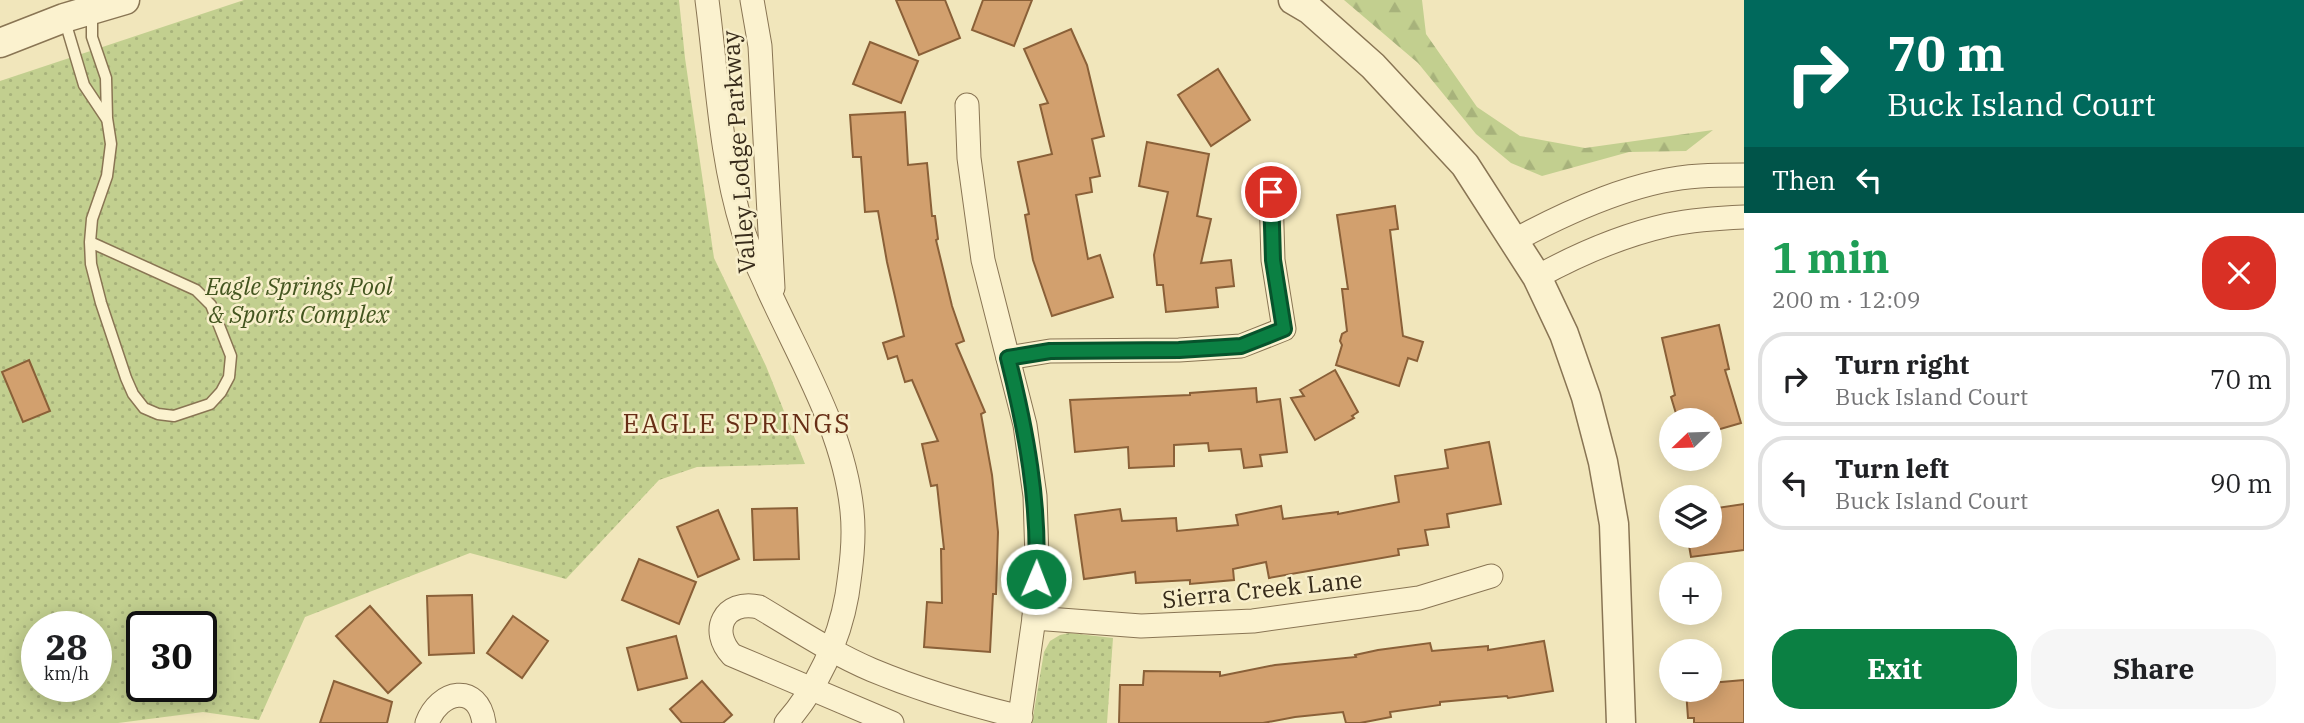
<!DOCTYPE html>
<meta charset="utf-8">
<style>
body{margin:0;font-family:"IBM Plex Serif",serif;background:#f6f6f6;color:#202124;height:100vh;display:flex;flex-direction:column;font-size:26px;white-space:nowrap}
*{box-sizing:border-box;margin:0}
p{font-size:23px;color:#757577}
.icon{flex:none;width:38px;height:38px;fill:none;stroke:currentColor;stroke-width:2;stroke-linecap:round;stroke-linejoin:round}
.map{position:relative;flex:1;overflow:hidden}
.side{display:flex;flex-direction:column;background:#fff;width:560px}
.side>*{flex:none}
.hud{background:#00695c;color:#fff;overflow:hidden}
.needle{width:46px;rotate:247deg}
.controls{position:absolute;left:1659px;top:408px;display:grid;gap:14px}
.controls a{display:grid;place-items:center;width:63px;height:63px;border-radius:50%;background:#fff;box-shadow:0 4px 18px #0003;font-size:35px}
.speed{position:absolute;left:21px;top:611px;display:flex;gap:14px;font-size:35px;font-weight:700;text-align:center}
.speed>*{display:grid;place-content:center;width:91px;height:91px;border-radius:50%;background:#fff;box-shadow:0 4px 18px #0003;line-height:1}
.speed small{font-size:18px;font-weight:400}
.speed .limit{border:4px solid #111;border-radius:10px;background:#fff;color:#111}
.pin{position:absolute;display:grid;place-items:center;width:60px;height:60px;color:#fff;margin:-30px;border:4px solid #fff;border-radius:50%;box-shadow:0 2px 7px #0007}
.me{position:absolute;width:77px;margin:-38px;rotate:1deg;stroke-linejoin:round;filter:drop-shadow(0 0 5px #0008)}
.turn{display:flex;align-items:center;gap:24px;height:147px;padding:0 28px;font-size:32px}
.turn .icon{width:91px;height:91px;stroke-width:2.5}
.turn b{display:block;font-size:49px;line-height:60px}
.then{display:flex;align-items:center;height:66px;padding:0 28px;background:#0003;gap:14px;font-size:26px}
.round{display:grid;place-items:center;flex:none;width:74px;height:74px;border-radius:28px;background:#f6f6f6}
.overview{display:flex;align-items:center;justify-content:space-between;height:119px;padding:0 28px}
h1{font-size:42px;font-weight:700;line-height:52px;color:#1e9e55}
.button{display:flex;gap:14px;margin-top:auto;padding:14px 28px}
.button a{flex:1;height:80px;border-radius:28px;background:#0b8043;color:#fff;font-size:28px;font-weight:700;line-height:80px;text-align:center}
.button a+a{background:#f6f6f6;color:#202124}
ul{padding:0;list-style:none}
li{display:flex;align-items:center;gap:21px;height:94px;margin:0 14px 10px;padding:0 14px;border:4px solid #e0e0e0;border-radius:28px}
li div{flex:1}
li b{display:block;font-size:26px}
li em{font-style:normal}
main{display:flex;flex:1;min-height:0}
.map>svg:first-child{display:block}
</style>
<main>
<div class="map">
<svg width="1744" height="723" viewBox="0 0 1744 723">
<defs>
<pattern id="forest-firs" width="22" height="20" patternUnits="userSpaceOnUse" patternTransform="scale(1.75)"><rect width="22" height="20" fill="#c2cf8f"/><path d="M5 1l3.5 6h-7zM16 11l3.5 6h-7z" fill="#a7b27b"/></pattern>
<pattern id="park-dots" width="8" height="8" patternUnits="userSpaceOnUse" patternTransform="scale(1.75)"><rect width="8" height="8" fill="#c2cf8f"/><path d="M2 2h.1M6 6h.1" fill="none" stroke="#a7b27b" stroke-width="1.8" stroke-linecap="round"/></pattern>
</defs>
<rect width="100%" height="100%" fill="#f1e6bb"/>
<polygon fill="url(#forest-firs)" points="1344,0 1422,0 1426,34 1477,107 1520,136 1585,148 1713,130 1686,151 1629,152 1542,176 1511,163 1476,134 1418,63"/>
<g fill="url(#park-dots)" fill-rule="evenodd">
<path d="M244 0H679L685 58 714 258 766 366 805 464 697 467 659 480 566 579 470 553 305 617 259 720 203 712 118 723H0V81ZM37 626H96V686H37ZM142 626H201V686H142Z"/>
<polygon points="1069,633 1113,638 1107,723 1032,723 1044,652 1050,641 1060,635"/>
</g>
<g fill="#d2a06e" stroke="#8a6038" stroke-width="2">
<polygon points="896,0 945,0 960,38 919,55"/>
<polygon points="983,0 1032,0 1014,46 972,30"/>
<polygon points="1071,29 1087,65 1104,136 1092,139 1100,176 1090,178 1092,192 1076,195 1088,259 1100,255 1113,297 1052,316 1033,260 1025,215 1029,214 1018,162 1052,154 1040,105 1048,103 1024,49"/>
<polygon points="870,42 918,61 901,103 853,84"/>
<polygon points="1218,69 1250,120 1211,146 1178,95"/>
<polygon points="905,112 908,165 927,163 932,216 935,216 938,239 936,240 952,306 964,341 956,344 985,412 981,414 992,475 998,532 996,594 993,594 990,652 924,647 927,602 942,603 941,549 944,549 937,485 931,486 922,444 938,441 912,380 905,382 897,356 888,359 883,343 904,336 887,262 878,211 865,212 861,157 853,157 850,115"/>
<polygon points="1147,142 1209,154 1197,216 1211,219 1201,263 1231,260 1234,286 1216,288 1218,307 1166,312 1163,285 1157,285 1154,255 1168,192 1139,186"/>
<polygon points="1395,206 1398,229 1390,230 1403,336 1423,342 1417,361 1408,358 1399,386 1336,365 1342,345 1340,341 1342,334 1347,331 1342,289 1348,289 1337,215"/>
<polygon points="1719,325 1729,369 1725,370 1741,423 1710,432 1710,420 1678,420 1671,397 1675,395 1662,338"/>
<polygon points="29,360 50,411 23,422 2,372"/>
<polygon points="1335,370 1358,412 1352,416 1354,418 1315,440 1291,398 1304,396 1300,390"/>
<polygon points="1256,388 1257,402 1280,399 1287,452 1260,455 1262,466 1244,468 1241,449 1209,451 1208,443 1174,445 1174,466 1129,468 1128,447 1075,452 1070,400 1190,395 1190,393"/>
<polygon points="1489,442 1501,504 1447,514 1449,527 1425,530 1428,545 1398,549 1399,555 1269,578 1266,562 1233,569 1234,580 1190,584 1190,580 1136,583 1135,572 1084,579 1075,515 1120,509 1122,521 1176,518 1177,531 1238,525 1236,515 1281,506 1283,519 1338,512 1338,514 1399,502 1395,476 1448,468 1445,450"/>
<polygon points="1744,504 1744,550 1691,557 1688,540 1698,538 1697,536 1710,536 1710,509"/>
<polygon points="797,508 799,559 754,560 752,509"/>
<polygon points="718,510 739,559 698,577 677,527"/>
<polygon points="639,559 696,582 679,624 622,600"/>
<polygon points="472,595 474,653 429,655 427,596"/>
<polygon points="370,606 421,663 388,693 336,636"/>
<polygon points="513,616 548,641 522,678 487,653"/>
<polygon points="676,636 687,678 638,690 627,648"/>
<polygon points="1544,641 1553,691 1508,698 1507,696 1440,702 1440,705 1390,712 1391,717 1360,723 1346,723 1343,712 1295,717 1263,723 1119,723 1120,685 1143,685 1144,671 1220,672 1220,676 1275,665 1356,657 1355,655 1378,650 1430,643 1432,651 1488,646 1488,650"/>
<polygon points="1744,680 1744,723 1694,723 1694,718 1688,718 1686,690 1710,690 1710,683"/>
<polygon points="334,681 392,702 387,723 320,723"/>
<polygon points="702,681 732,715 723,723 682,723 670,709"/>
</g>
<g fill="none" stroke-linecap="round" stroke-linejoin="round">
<defs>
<g id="service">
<polyline points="64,18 84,85 106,118"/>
<polyline points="90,242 196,290 211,305 231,356 229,377 221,392 210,404 174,416 158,414 144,408 133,394 126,378 101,303 91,264 90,242 92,219 107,176 111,144 107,118 106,78 92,37 92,12"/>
</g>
<g id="minor">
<path d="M707 0C717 76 720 157 743 230 749 250 760 270 768 289 800 360 844 431 852 511 855 539 851 568 847 595 839 641 817 688 786 723"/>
<polyline points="752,0 760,46 773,288"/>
<polyline points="967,105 969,158 983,260 1025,425 1035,496 1037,559 1034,618 1019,723"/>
<path d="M1515 240C1569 211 1638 179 1700 176 1715 175 1729 175 1744 175"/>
<path d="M1537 277C1577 255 1624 235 1668 225 1693 220 1719 218 1744 217"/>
<polyline points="1008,358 1050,351 1179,350 1241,346 1284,329 1273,260 1271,193"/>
<polyline points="1034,618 1141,626 1253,621 1419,598 1491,576"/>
<path d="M427 723C439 690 478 682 484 723"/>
<path d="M892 723 732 655C709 631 724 599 759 607 796 629 832 653 872 670 920 690 970 705 1021 717"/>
</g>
<g id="tertiary">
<polyline points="1293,0 1310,10 1373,66 1465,165 1537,277 1564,334 1586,397 1603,462 1614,524 1621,723"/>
<polyline points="0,43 64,18 125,0"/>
</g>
</defs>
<use href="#service" stroke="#897554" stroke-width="13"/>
<use href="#minor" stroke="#897554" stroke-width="25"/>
<use href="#tertiary" stroke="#897554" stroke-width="31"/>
<use href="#service" stroke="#fbf2cf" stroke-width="10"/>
<use href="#minor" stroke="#fbf2cf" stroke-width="23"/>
<use href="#tertiary" stroke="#fbf2cf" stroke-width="28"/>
</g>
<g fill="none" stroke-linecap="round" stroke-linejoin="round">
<defs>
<path id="route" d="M1036 579C1040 504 1026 430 1008 358L1050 351 1179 350 1241 346 1284 329 1273 260 1271 192"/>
</defs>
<use href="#route" stroke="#07532c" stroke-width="18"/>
<use href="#route" stroke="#0b8043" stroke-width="12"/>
</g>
<g text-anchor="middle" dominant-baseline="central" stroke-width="5" stroke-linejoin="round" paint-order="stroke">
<g font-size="24" fill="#372b1a" stroke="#f8efcb">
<text transform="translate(738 152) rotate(-94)">Valley Lodge Parkway</text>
<text transform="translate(1262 589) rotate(-6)">Sierra Creek Lane</text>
</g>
<g font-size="24" font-style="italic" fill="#43551f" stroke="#f8efcb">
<text x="299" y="286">Eagle Springs Pool<tspan x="299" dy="28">&amp; Sports Complex</tspan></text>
</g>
<g font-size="26" letter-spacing="2" fill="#672e16" stroke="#f8efcb">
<text x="737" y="423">EAGLE SPRINGS</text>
</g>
</g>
</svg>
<div class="controls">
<a><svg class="needle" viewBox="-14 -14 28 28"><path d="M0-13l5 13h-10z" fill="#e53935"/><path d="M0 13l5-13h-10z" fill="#757577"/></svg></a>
<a><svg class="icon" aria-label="layers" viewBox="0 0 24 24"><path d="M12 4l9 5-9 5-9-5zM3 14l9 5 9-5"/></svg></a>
<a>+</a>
<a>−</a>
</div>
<div class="speed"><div>28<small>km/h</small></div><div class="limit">30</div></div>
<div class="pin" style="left:1271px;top:192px;background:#d93025"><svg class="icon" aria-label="arrive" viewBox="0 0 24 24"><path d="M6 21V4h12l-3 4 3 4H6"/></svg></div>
<svg class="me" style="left:1036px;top:579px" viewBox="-20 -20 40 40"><circle r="17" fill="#0b8043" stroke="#fff" stroke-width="3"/><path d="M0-11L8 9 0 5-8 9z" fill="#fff"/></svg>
</div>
<section class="side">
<div class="hud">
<div class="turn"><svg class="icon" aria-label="right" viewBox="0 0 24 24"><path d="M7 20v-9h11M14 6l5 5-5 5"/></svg><div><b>70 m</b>Buck Island Court</div></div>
<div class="then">Then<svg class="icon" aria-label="left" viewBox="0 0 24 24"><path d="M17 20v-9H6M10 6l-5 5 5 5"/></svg></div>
</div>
<div class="overview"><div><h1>1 min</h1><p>200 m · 12:09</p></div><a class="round" style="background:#d93025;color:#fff"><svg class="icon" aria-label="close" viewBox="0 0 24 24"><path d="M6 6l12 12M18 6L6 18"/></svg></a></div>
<ul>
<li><svg class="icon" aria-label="right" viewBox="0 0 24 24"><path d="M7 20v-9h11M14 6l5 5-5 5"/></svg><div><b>Turn right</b><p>Buck Island Court</p></div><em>70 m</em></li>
<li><svg class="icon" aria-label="left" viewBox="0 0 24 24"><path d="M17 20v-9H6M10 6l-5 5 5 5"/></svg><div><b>Turn left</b><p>Buck Island Court</p></div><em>90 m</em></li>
</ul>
<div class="button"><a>Exit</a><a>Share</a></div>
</section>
</main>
